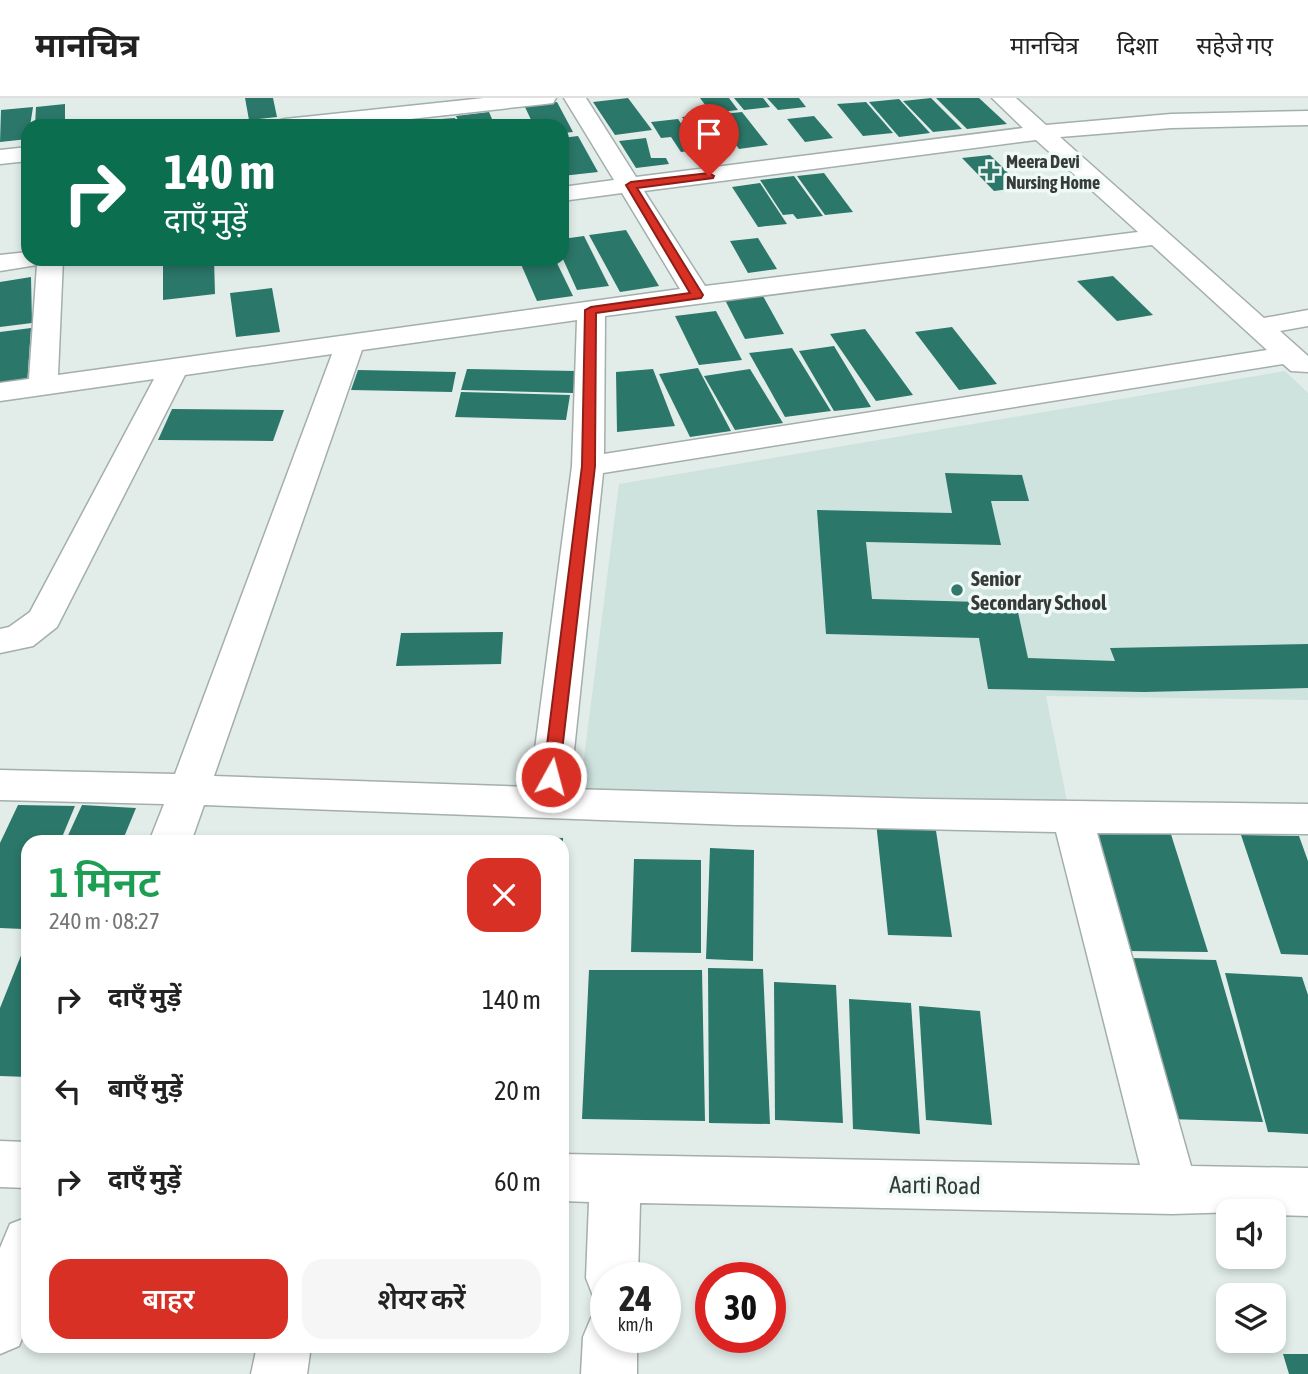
<!DOCTYPE html>
<html lang="hi">
<meta charset="utf-8">
<style>
body{margin:0;font-family:"Asap Condensed","Noto Sans Devanagari",sans-serif;background:#f6f6f6;color:#222;height:100vh;display:flex;flex-direction:column;font-size:26px;white-space:nowrap}
*{box-sizing:border-box;margin:0}
p{font-size:23px;color:#767676}
.icon{flex:none;width:38px;height:38px;fill:none;stroke:currentColor;stroke-width:2;stroke-linecap:round;stroke-linejoin:round}
.map{position:relative;flex:1;overflow:hidden}
.sheet{position:absolute;left:21px;top:737px;width:548px;height:518px;display:flex;flex-direction:column;background:#fff;border-radius:21px;box-shadow:0 4px 10px #0003}
.sheet>*{flex:none}
.hud{position:absolute;left:21px;top:21px;width:548px;height:147px;border-radius:21px;box-shadow:0 4px 10px #0003;background:#0b6e4f;color:#fff;overflow:hidden}
.controls{position:absolute;left:1216px;top:1101px;display:grid;gap:14px}
.controls a{display:grid;place-items:center;width:70px;height:70px;border-radius:14px;background:#fff;box-shadow:0 4px 10px #0003;font-size:35px}
.speed{position:absolute;left:590px;top:1164px;display:flex;gap:14px;font-size:35px;font-weight:700;text-align:center}
.speed>*{display:grid;place-content:center;width:91px;height:91px;border-radius:50%;background:#fff;box-shadow:0 4px 10px #0003;line-height:1}
.speed small{font-size:18px;font-weight:400}
.speed .limit{border:10px solid #d22;background:#fff;color:#111}
.pin{position:absolute;display:grid;place-items:center;width:60px;height:60px;color:#fff;margin:-72px -30px;border-radius:50% 50% 50% 0;rotate:-45deg;box-shadow:0 0 7px #0007}
.pin .icon{rotate:45deg}
.me{position:absolute;width:77px;margin:-38px;rotate:7deg;stroke-linejoin:round;filter:drop-shadow(0 0 5px #0008)}
.turn{display:flex;align-items:center;gap:24px;height:147px;padding:0 28px;font-size:32px}
.turn .icon{width:91px;height:91px;stroke-width:2.5}
.turn b{display:block;font-size:49px;line-height:60px}
.round{display:grid;place-items:center;flex:none;width:74px;height:74px;border-radius:21px;background:#f6f6f6}
.head{display:flex;align-items:center;justify-content:space-between;height:119px;padding:0 28px}
h1{font-size:42px;font-weight:600;line-height:52px;color:#1e9e55}
.cta{display:flex;gap:14px;margin-top:auto;padding:14px 28px}
.cta a{flex:1;height:80px;border-radius:21px;background:#d93025;color:#fff;font-size:28px;font-weight:600;line-height:80px;text-align:center}
.cta a+a{background:#f6f6f6;color:#222}
ul{padding:0;list-style:none}
li{display:flex;align-items:center;gap:21px;height:91px;padding:0 28px}
li div{flex:1}
li b{display:block;font-size:26px}
li em{font-style:normal}
header{display:flex;align-items:center;gap:42px;box-sizing:border-box;height:98px;padding:0 35px;background:#fff;border-bottom:2px solid #e0e0e0}
header strong{font-size:33px}
nav{display:flex;gap:38px;margin-inline-start:auto;font-size:24px}
.map>svg:first-child{display:block}
</style>
<header>
<strong>मानचित्र</strong>
<nav><a>मानचित्र</a><a>दिशा</a><a>सहेजे गए</a></nav>
</header>
<div class="map">
<svg width="1308" height="1276" viewBox="0 0 1308 1276">
<rect width="100%" height="100%" fill="#e2edea"/>
<polygon fill="#cee3de" points="1285,273 1308,295 1308,602 1046,598 1068,708 580,691 619,386"/>
<g fill="#2b7769">
<polygon points="245,0 273,0 277,19 249,22"/>
<polygon points="628,0 652,32 615,37 593,4"/>
<polygon points="700,0 729,0 738,12 711,15"/>
<polygon points="734,0 763,0 770,9 744,12"/>
<polygon points="767,0 799,0 806,9 778,12"/>
<polygon points="931,0 962,31 933,34 903,3"/>
<polygon points="936,0 979,0 1007,26 967,31"/>
<polygon points="899,1 930,35 899,39 869,4"/>
<polygon points="557,4 573,34 563,35 562,28 534,28 524,7"/>
<polygon points="866,4 893,35 863,38 837,6"/>
<polygon points="65,6 65,28 35,28 36,9"/>
<polygon points="33,9 28,41 0,44 1,12"/>
<polygon points="489,14 495,28 461,28 456,18"/>
<polygon points="742,14 768,47 739,51 713,17"/>
<polygon points="709,16 733,47 705,50 682,19"/>
<polygon points="814,18 833,40 805,44 787,21"/>
<polygon points="419,20 422,28 391,28 389,24"/>
<polygon points="455,20 458,28 429,28 427,22"/>
<polygon points="678,21 699,52 681,54 671,39 661,40 651,24"/>
<polygon points="578,38 598,74 562,78 562,40"/>
<polygon points="646,40 651,60 666,60 669,66 636,70 619,43"/>
<polygon points="990,57 1023,89 994,93 962,60"/>
<polygon points="824,75 853,114 825,117 797,78"/>
<polygon points="794,78 823,118 797,121 793,116 783,117 760,82"/>
<polygon points="760,85 787,126 758,129 732,89"/>
<polygon points="626,132 659,188 620,194 589,137"/>
<polygon points="584,138 609,188 577,192 562,159 562,141"/>
<polygon points="758,140 777,171 748,175 730,143"/>
<polygon points="163,161 214,161 215,196 163,202"/>
<polygon points="541,161 555,161 573,198 537,203 520,164"/>
<polygon points="1113,178 1153,217 1117,223 1077,183"/>
<polygon points="31,179 32,225 0,229 0,184"/>
<polygon points="272,190 280,234 236,239 230,195"/>
<polygon points="763,198 784,236 745,241 725,202"/>
<polygon points="716,213 742,262 699,267 675,218"/>
<polygon points="952,229 997,286 959,292 915,234"/>
<polygon points="31,230 27,286 0,289 0,234"/>
<polygon points="865,231 913,297 876,303 830,236"/>
<polygon points="834,248 871,309 834,313 799,253"/>
<polygon points="792,250 831,313 785,319 749,255"/>
<polygon points="698,270 731,333 690,339 659,276"/>
<polygon points="467,271 576,273 573,295 461,292"/>
<polygon points="653,271 675,328 617,334 616,274"/>
<polygon points="750,271 783,325 735,332 704,278"/>
<polygon points="358,272 456,274 452,294 351,292"/>
<polygon points="461,294 570,297 566,322 455,319"/>
<polygon points="172,311 284,312 273,343 158,342"/>
<polygon points="945,375 1022,377 1029,403 991,403 1001,447 866,444 872,501 1016,505 1028,560 1115,563 1110,550 1308,546 1308,590 1144,594 988,591 979,540 826,536 817,412 952,415"/>
<polygon points="503,534 501,566 396,568 401,535"/>
<polygon points="18,707 75,708 60,744 28,744 28,818 23,831 0,830 0,745"/>
<polygon points="82,707 136,710 122,744 65,744"/>
<polygon points="876,724 935,726 952,839 888,837"/>
<polygon points="1095,732 1170,733 1208,854 1127,853"/>
<polygon points="1241,737 1299,738 1308,763 1308,857 1281,856"/>
<polygon points="504,738 563,740 563,744 503,744"/>
<polygon points="710,750 754,752 753,863 706,861"/>
<polygon points="634,761 701,762 701,855 631,854"/>
<polygon points="24,850 28,851 28,979 0,978 0,910"/>
<polygon points="1131,860 1216,862 1263,1024 1169,1021"/>
<polygon points="708,870 763,871 770,1026 709,1025"/>
<polygon points="589,872 702,872 705,1023 582,1021"/>
<polygon points="1225,875 1302,879 1308,897 1308,1036 1268,1034"/>
<polygon points="774,884 836,887 843,1025 775,1022"/>
<polygon points="849,901 911,905 920,1036 853,1031"/>
<polygon points="919,908 980,913 992,1027 926,1022"/>
<polygon points="1283,1256 1308,1256 1308,1276 1289,1276"/>
</g>
<g fill="none" stroke-linecap="round" stroke-linejoin="round">
<defs>
<g id="minor">
<polygon points="484,0 556,0 553,5 545,6 347,28 274,28 277,23 285,21"/>
<path d="M564 0H586L636 79 1023 30 992 0H1016L1046 27 1171 16 1308 13V27L1171 30 1060 39 1264 220 1308 212V228L1280 233 1308 258V274L1291 273 1283 266 603 375 570 691 926 701 1308 706V736L1097 735 1191 1068 1308 1070V1118L1274 1117V1113L1172 1116 640 1105 638 1180H606V1203L593 1198 586 1180 589 1104 562 1103V1056L1140 1067 1056 734 736 727 204 707 191 744H149L164 706 0 702V672L175 676 332 256 185 277 57 529 33 548 0 555V531L9 529 30 514 154 281 0 303V285L29 281 37 167 0 173V157L28 154V161H63L58 277 680 191 622 95 562 103V89L614 82ZM1036 42 1138 134 705 188 644 93ZM1152 147 1267 252 604 356 605 218ZM577 222 572 368 530 689 214 678 362 252Z"/>
<polygon points="28,49 28,63 0,66 0,52"/>
<polygon points="0,1043 28,1044 28,1090 0,1089"/>
<polygon points="28,1119 28,1226 19,1248 0,1256 0,1150 10,1126"/>
<polygon points="606,1214 606,1239 637,1239 637,1276 581,1276 583,1239 591,1220"/>
<polygon points="257,1248 311,1248 307,1276 251,1276"/>
</g>
</defs>
<use href="#minor" stroke="#a4aeac" stroke-width="3"/>
<use href="#minor" fill="#fff" fill-rule="evenodd"/>
</g>
<polygon fill="#d93025" stroke="#8d1f18" stroke-width="2" points="709,75 714,78 713,80 637,90 703,197 701,200 596,215 595,368 559,679 551,685 543,679 582,368 585,212 591,209 690,195 626,87 631,84"/>
<g fill="#34786c" stroke="#effaf7" stroke-width="2.5">
<path d="M986.5 62.5h7v7h7v7h-7v7h-7v-7h-7v-7h7z"/>
<circle cx="957" cy="492" r="7"/>
</g>
<g text-anchor="middle" dominant-baseline="central" stroke-width="7" stroke-linejoin="round" paint-order="stroke">
<g font-size="18" font-weight="bold" fill="#363b3a" stroke="#effaf7" text-anchor="start">
<text x="1006" y="63">Meera Devi<tspan x="1006" dy="21">Nursing Home</tspan></text>
</g>
<g font-size="21" font-weight="bold" fill="#363b3a" stroke="#effaf7" text-anchor="start">
<text x="971" y="480">Senior<tspan x="971" dy="24">Secondary School</tspan></text>
</g>
<g font-size="24" fill="#363b3a" stroke="#effaf7">
<text transform="translate(935 1087) rotate(1)">Aarti Road</text>
</g>
</g>
</svg>
<div class="controls">
<a><svg class="icon" aria-label="sound" viewBox="0 0 24 24"><path d="M4 9h4l5-4v14l-5-4H4zM17 9q2 3 0 6"/></svg></a>
<a><svg class="icon" aria-label="layers" viewBox="0 0 24 24"><path d="M12 4l9 5-9 5-9-5zM3 14l9 5 9-5"/></svg></a>
</div>
<div class="speed"><div>24<small>km/h</small></div><div class="limit">30</div></div>
<div class="pin" style="left:709px;top:78px;background:#d93025"><svg class="icon" aria-label="arrive" viewBox="0 0 24 24"><path d="M6 21V4h12l-3 4 3 4H6"/></svg></div>
<svg class="me" style="left:551px;top:679px" viewBox="-20 -20 40 40"><circle r="17" fill="#d93025" stroke="#fff" stroke-width="3"/><path d="M0-11L8 9 0 5-8 9z" fill="#fff"/></svg>
<div class="hud">
<div class="turn"><svg class="icon" aria-label="right" viewBox="0 0 24 24"><path d="M7 20v-9h11M14 6l5 5-5 5"/></svg><div><b>140 m</b>दाएँ मुड़ें</div></div>
</div>
<section class="sheet">
<div class="head"><div><h1>1 मिनट</h1><p>240 m · 08:27</p></div><a class="round" style="background:#d93025;color:#fff"><svg class="icon" aria-label="close" viewBox="0 0 24 24"><path d="M6 6l12 12M18 6L6 18"/></svg></a></div>
<ul>
<li><svg class="icon" aria-label="right" viewBox="0 0 24 24"><path d="M7 20v-9h11M14 6l5 5-5 5"/></svg><div><b>दाएँ मुड़ें</b></div><em>140 m</em></li>
<li><svg class="icon" aria-label="left" viewBox="0 0 24 24"><path d="M17 20v-9H6M10 6l-5 5 5 5"/></svg><div><b>बाएँ मुड़ें</b></div><em>20 m</em></li>
<li><svg class="icon" aria-label="right" viewBox="0 0 24 24"><path d="M7 20v-9h11M14 6l5 5-5 5"/></svg><div><b>दाएँ मुड़ें</b></div><em>60 m</em></li>
</ul>
<div class="cta"><a>बाहर</a><a>शेयर करें</a></div>
</section>
</div>
